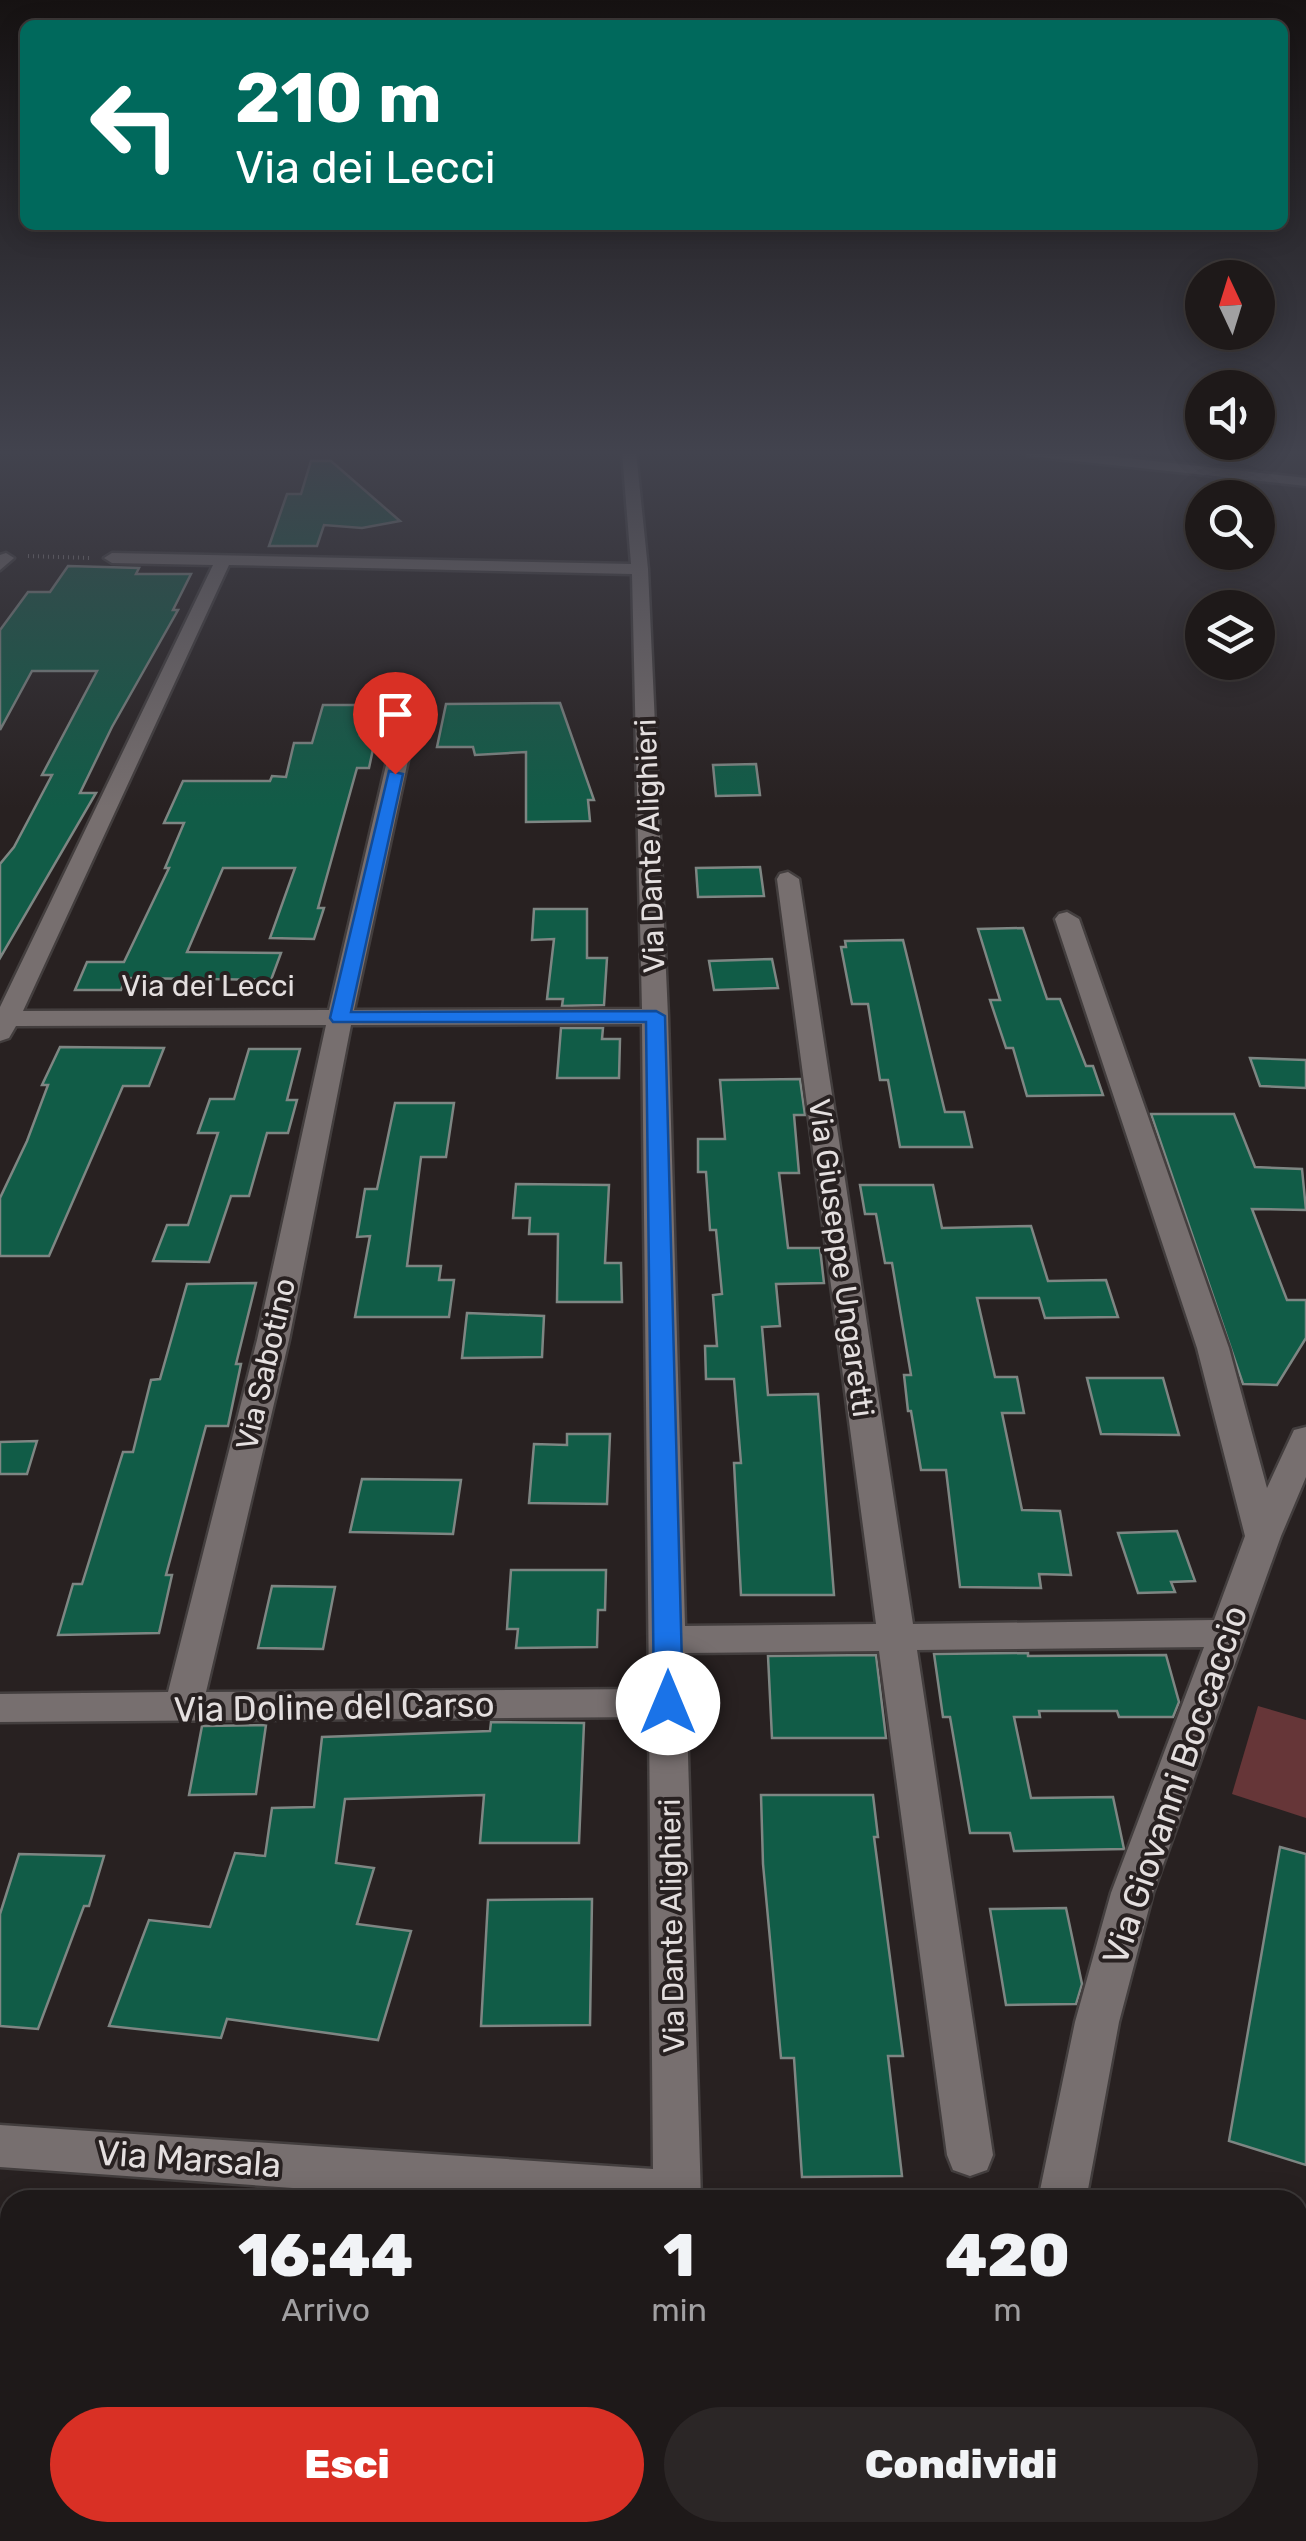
<!DOCTYPE html>
<html lang="it">
<style>
body{margin:0;font-family:Rubik,sans-serif;background:#2b2626;color:#f1f3f6;height:100vh;display:flex;flex-direction:column;font-size:38px;white-space:nowrap}
*{box-sizing:border-box;margin:0}
p{font-size:32px;color:#a1a0a2}
.icon{flex:none;width:55px;height:55px;fill:none;stroke:currentColor;stroke-width:2;stroke-linecap:round;stroke-linejoin:round}
.map{position:relative;flex:1;overflow:hidden}
.side{position:absolute;left:0px;top:2190px;width:1308px;height:352px;display:flex;flex-direction:column;background:#1e1919;border-radius:30px 30px 0 0;box-shadow:0 5px 25px #0003,0 0 0 2px #3c3838}
.side>*{flex:none}
.hud{position:absolute;left:20px;top:20px;width:1268px;height:210px;border-radius:15px;box-shadow:0 5px 25px #0003,0 0 0 2px #3c3838;background:#00695c;color:#fff;overflow:hidden}
.needle{width:65px;rotate:356deg}
.buttons{position:absolute;left:1185px;top:260px;display:grid;gap:20px}
.buttons a{display:grid;place-items:center;width:90px;height:90px;border-radius:50%;background:#1e1919;box-shadow:0 5px 25px #0003,0 0 0 2px #3c3838;font-size:50px}
.pin{position:absolute;display:grid;place-items:center;width:85px;height:85px;color:#fff;margin:-102px -42px;border-radius:50% 50% 50% 0;rotate:-45deg;box-shadow:0 0 10px #0007}
.pin .icon{rotate:45deg}
.me{position:absolute;width:110px;margin:-55px;rotate:0deg;stroke-linejoin:round;filter:drop-shadow(0 0 8px #0008)}
.turn{display:flex;align-items:center;gap:35px;height:210px;padding:0 50px;font-size:45px}
.turn .icon{width:130px;height:130px;stroke-width:2.5}
.turn b{display:block;font-size:70px;line-height:85px}
.eta{display:flex;justify-content:space-evenly;align-items:center;height:170px;text-align:center}
.eta b{font-size:60px;font-weight:800;line-height:70px}
.cta{display:flex;gap:20px;margin-top:auto;padding:20px 50px}
.cta a{flex:1;height:115px;border-radius:60px;background:#d93025;color:#fff;font-size:40px;font-weight:800;line-height:115px;text-align:center}
.cta a+a{background:#2b2626;color:#f1f3f6}
.map>svg:first-child{display:block}
</style>
<div class="map">
<svg width="1306" height="2541" viewBox="0 0 1306 2541">
<rect width="100%" height="100%" fill="#282121"/>
<polygon fill="#663638" points="1258,1706 1306,1720 1306,1818 1232,1794"/>
<g fill="#115c47" stroke="#7e8683" stroke-width="2.5">
<polygon points="311,461 331,461 400,521 362,528 324,525 317,546 269,546 287,494 301,494"/>
<polygon points="68,566 139,568 136,574 191,574 173,610 178,610 112,727 80,793 96,793 0,958 0,864 14,847 52,775 42,775 97,671 32,671 0,730 0,630 28,592 50,592"/>
<polygon points="560,703 594,800 588,800 590,821 526,822 526,752 475,755 473,747 437,747 446,704"/>
<polygon points="323,705 367,705 360,735 376,735 369,768 357,768 318,908 324,908 314,939 270,938 295,868 223,868 187,952 281,953 271,980 126,978 121,990 75,990 87,962 124,962 169,868 165,868 184,823 164,823 183,781 270,781 272,776 286,777 294,743 312,743"/>
<polygon points="756,764 760,795 716,796 713,765"/>
<polygon points="760,867 764,896 698,897 696,868"/>
<polygon points="534,909 587,909 587,958 607,958 604,1005 562,1006 563,999 547,999 554,939 532,940"/>
<polygon points="1023,928 1047,999 1060,999 1086,1066 1093,1066 1103,1095 1027,1096 1013,1048 1006,1048 990,1000 1000,1000 978,929"/>
<polygon points="903,940 945,1112 964,1112 972,1147 900,1147 888,1080 880,1080 868,1004 852,1004 841,947 846,947 845,941"/>
<polygon points="772,959 778,988 714,990 709,961"/>
<polygon points="561,1028 603,1028 602,1039 620,1039 619,1078 557,1078"/>
<polygon points="60,1047 164,1048 149,1086 123,1086 49,1256 0,1256 0,1198 27,1141 48,1085 42,1085"/>
<polygon points="249,1049 300,1049 287,1100 297,1100 288,1133 267,1133 249,1196 231,1196 209,1262 153,1261 167,1225 188,1225 218,1133 198,1133 210,1099 234,1099"/>
<polygon points="1250,1058 1306,1060 1306,1088 1260,1086"/>
<polygon points="800,1079 805,1115 794,1115 799,1173 779,1173 788,1248 820,1248 824,1283 776,1284 780,1326 762,1327 768,1395 818,1394 834,1595 741,1595 734,1463 741,1463 734,1379 706,1379 705,1346 717,1346 713,1295 722,1294 716,1230 710,1230 706,1172 698,1172 698,1139 725,1139 720,1080"/>
<polygon points="395,1103 454,1103 446,1157 421,1157 407,1266 441,1266 439,1280 454,1280 449,1317 355,1317 370,1236 357,1237 365,1189 377,1189"/>
<polygon points="1151,1114 1234,1114 1255,1167 1302,1169 1306,1210 1252,1209 1287,1300 1306,1300 1306,1338 1277,1385 1243,1384"/>
<polygon points="516,1184 609,1185 605,1263 621,1263 622,1302 557,1302 558,1234 529,1234 530,1218 513,1218"/>
<polygon points="860,1185 933,1185 942,1228 1031,1226 1048,1281 1106,1280 1118,1317 1045,1318 1039,1298 977,1298 995,1377 1017,1377 1024,1413 1002,1413 1022,1510 1060,1511 1071,1575 1039,1574 1041,1588 960,1587 946,1470 921,1470 911,1411 908,1411 904,1375 911,1375 892,1263 885,1263 876,1214 865,1214"/>
<polygon points="256,1283 236,1364 241,1364 228,1426 206,1426 166,1575 172,1575 159,1633 58,1635 73,1584 82,1584 123,1452 133,1452 151,1380 160,1379 187,1284"/>
<polygon points="467,1313 544,1316 542,1357 462,1358"/>
<polygon points="1087,1378 1163,1378 1179,1435 1101,1434"/>
<polygon points="567,1434 610,1434 607,1504 529,1503 534,1444 567,1445"/>
<polygon points="37,1441 27,1474 0,1474 0,1442"/>
<polygon points="362,1479 461,1480 453,1534 350,1532"/>
<polygon points="1177,1531 1195,1581 1171,1582 1175,1592 1138,1593 1118,1533"/>
<polygon points="511,1570 606,1570 605,1610 598,1610 597,1647 516,1648 518,1629 507,1629"/>
<polygon points="272,1586 335,1587 323,1649 258,1648"/>
<polygon points="1028,1653 1028,1656 1166,1655 1179,1702 1173,1717 1119,1717 1117,1711 1039,1711 1040,1717 1014,1717 1031,1798 1113,1797 1124,1849 1014,1851 1010,1833 970,1833 950,1717 943,1717 934,1654"/>
<polygon points="876,1655 886,1738 772,1738 768,1656"/>
<polygon points="491,1722 584,1723 579,1843 480,1843 484,1795 345,1799 336,1863 374,1868 357,1924 411,1931 378,2040 227,2019 221,2038 109,2026 149,1920 210,1927 235,1853 265,1856 272,1808 314,1807 322,1737 490,1731"/>
<polygon points="266,1725 256,1794 189,1795 202,1726"/>
<polygon points="761,1795 873,1795 878,1837 874,1837 903,2056 888,2056 902,2176 802,2177 794,2058 781,2058 763,1864"/>
<polygon points="1280,1847 1306,1854 1306,2165 1229,2141"/>
<polygon points="19,1854 104,1856 89,1906 84,1906 38,2029 0,2026 0,1914"/>
<polygon points="592,1899 590,2025 481,2026 488,1900"/>
<polygon points="1066,1908 1082,1984 1076,2004 1006,2005 990,1909"/>
</g>
<g fill="none" stroke-linecap="round" stroke-linejoin="round">
<defs>
<g id="street">
<path d="M622 452H636L648 569 668 1016 685 1626 876 1624 777 879 780 874 788 872 799 879 913 1624 1214 1620 1245 1536 1197 1348 1055 919 1059 914 1067 912 1079 919 1229 1348 1267 1488 1294 1430 1306 1427V1477L1281 1536 1153 1893 1119 2022 1086 2200H1038L1075 2022 1111 1893 1204 1647 917 1650 993 2155 987 2170 970 2176 953 2170 947 2155 879 1651 685 1653 701 2200H462L0 2167V2125L653 2169 649 1717 0 1722V1694L168 1692 257 1340 326 1025 16 1026 9 1038 0 1041V1007L213 565 112 563 104 558 112 553 631 564ZM229 565 632 574 642 1009 354 1010 420 705 410 699 400 705 329 1010 23 1011ZM642 1024 649 1689 206 1692 289 1340 351 1025Z"/>
<polygon points="1022,452 1072,452 1306,478 1306,486 1029,456"/>
<polygon points="6,553 14,558 0,570 0,555"/>
<rect x="661" y="2532" width="54" height="9"/>
<rect x="1006" y="2532" width="54" height="9"/>
</g>
</defs>
<use href="#street" stroke="#433e3e" stroke-width="5"/>
<polyline stroke="#8d8787" stroke-width="4" stroke-dasharray="1 4" stroke-linecap="butt" points="28,556 91,558"/>
<use href="#street" fill="#776f6f" fill-rule="evenodd"/>
</g>
<linearGradient id="sky" x2="0" y2="1"><stop stop-color="#161212"/><stop offset="0.56" stop-color="#42434e"/><stop offset="1" stop-color="#42434e" stop-opacity="0"/></linearGradient>
<rect width="1306" height="808" fill="url(#sky)"/>
<polygon fill="#1a73e8" stroke="#114b97" stroke-width="2.5" points="389,771 403,774 351,1012 656,1011 665,1016 683,1703 679,1711 668,1714 658,1711 654,1703 646,1022 333,1022 330,1018"/>
<g text-anchor="middle" dominant-baseline="central" stroke-width="8" stroke-linejoin="round" paint-order="stroke">
<g font-size="30" fill="#e4dfdf" stroke="#282121">
<text transform="translate(650 846) rotate(-92)">Via Dante Alighieri</text>
<text x="208" y="986">Via dei Lecci</text>
<text transform="translate(841 1258) rotate(82)">Via Giuseppe Ungaretti</text>
<text transform="translate(266 1364) rotate(-77)">Via Sabotino</text>
<text transform="translate(672 1926) rotate(-91)">Via Dante Alighieri</text>
</g>
<g font-size="35" fill="#e4dfdf" stroke="#282121">
<text transform="translate(334 1707) rotate(-1)">Via Doline del Carso</text>
<text transform="translate(1175 1785) rotate(-71)">Via Giovanni Boccaccio</text>
<text transform="translate(189 2159) rotate(4)">Via Marsala</text>
</g>
</g>
</svg>
<div class="buttons">
<a><svg class="needle" viewBox="-14 -14 28 28"><path d="M0-13l5 13h-10z" fill="#e53935"/><path d="M0 13l5-13h-10z" fill="#a1a0a2"/></svg></a>
<a><svg class="icon" aria-label="sound" viewBox="0 0 24 24"><path d="M4 9h4l5-4v14l-5-4H4zM17 9q2 3 0 6"/></svg></a>
<a><svg class="icon" aria-label="search" viewBox="0 0 24 24"><circle cx="10" cy="10" r="6"/><path d="M15 15l6 6"/></svg></a>
<a><svg class="icon" aria-label="layers" viewBox="0 0 24 24"><path d="M12 4l9 5-9 5-9-5zM3 14l9 5 9-5"/></svg></a>
</div>
<div class="pin" style="left:395px;top:774px;background:#d93025"><svg class="icon" aria-label="arrive" viewBox="0 0 24 24"><path d="M6 21V4h12l-3 4 3 4H6"/></svg></div>
<svg class="me" style="left:668px;top:1703px" viewBox="-20 -20 40 40"><circle r="19" fill="#fff"/><path d="M0-13L10 11 0 6-10 11z" fill="#1a73e8"/></svg>
<div class="hud">
<div class="turn"><svg class="icon" aria-label="left" viewBox="0 0 24 24"><path d="M17 20v-9H6M10 6l-5 5 5 5"/></svg><div><b>210 m</b>Via dei Lecci</div></div>
</div>
<section class="side">
<div class="eta">
<div><b>16:44</b><p>Arrivo</p></div>
<div><b>1</b><p>min</p></div>
<div><b>420</b><p>m</p></div>
</div>
<div class="cta"><a>Esci</a><a>Condividi</a></div>
</section>
</div>
